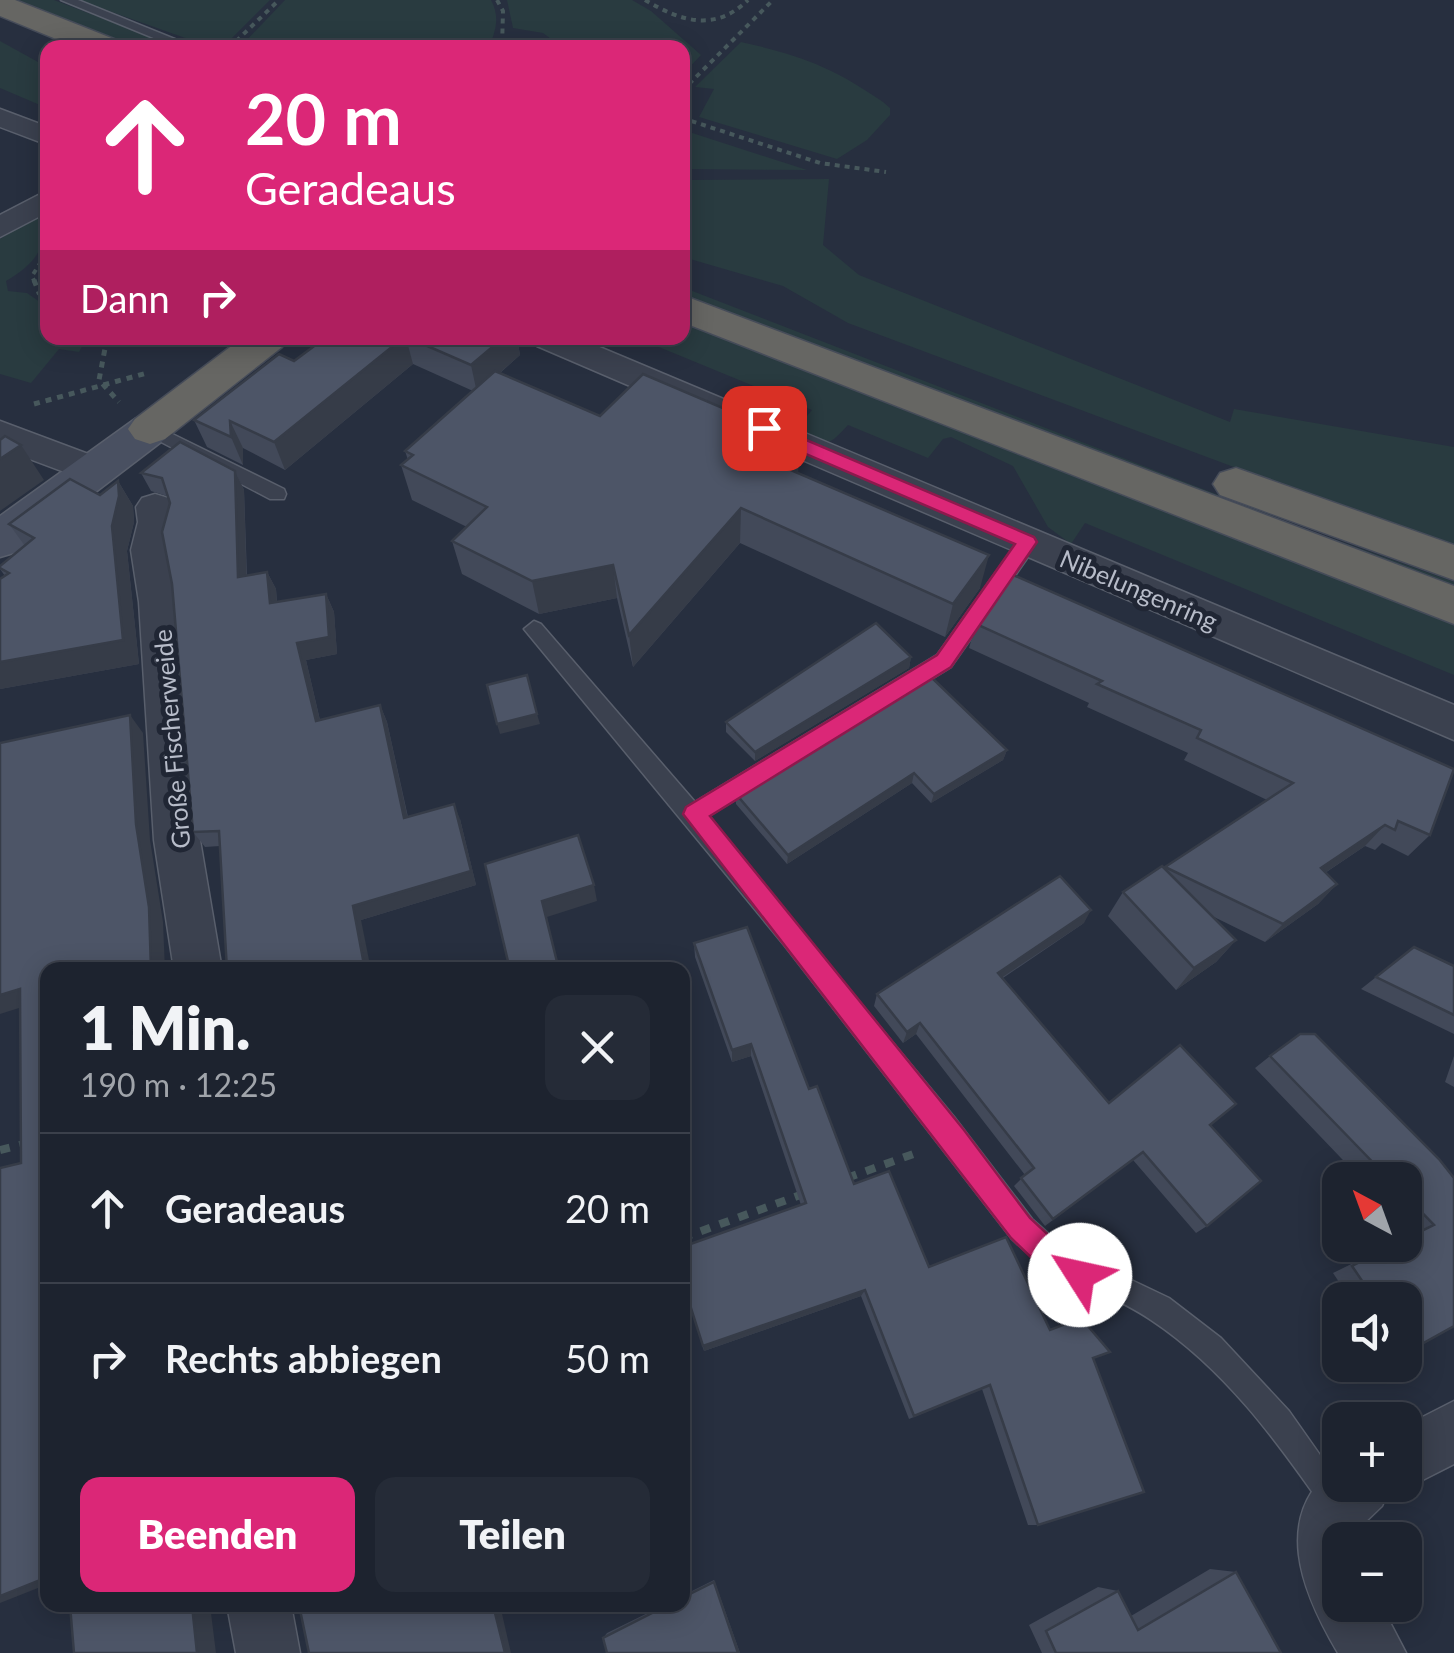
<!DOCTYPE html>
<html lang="de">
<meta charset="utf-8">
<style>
body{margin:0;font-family:Lato,sans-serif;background:#252b37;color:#f1f3f6;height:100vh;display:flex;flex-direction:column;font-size:38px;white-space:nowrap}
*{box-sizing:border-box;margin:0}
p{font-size:32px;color:#a0a4aa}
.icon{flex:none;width:55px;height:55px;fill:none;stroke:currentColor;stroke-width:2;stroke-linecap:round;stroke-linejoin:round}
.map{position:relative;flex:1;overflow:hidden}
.panel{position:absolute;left:40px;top:962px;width:650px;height:650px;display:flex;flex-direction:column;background:#1d232f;border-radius:20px;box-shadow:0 5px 25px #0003,0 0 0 2px #3b404b}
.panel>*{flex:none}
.guide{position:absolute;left:40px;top:40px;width:650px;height:305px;border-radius:20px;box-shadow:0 5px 25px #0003,0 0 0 2px #3b404b;background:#db2777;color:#fff;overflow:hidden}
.needle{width:65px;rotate:319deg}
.controls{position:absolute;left:1322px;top:1162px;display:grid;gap:20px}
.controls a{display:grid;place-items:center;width:100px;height:100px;border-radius:20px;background:#1d232f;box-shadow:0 5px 25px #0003,0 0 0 2px #3b404b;font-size:50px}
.pin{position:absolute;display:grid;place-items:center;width:85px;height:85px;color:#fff;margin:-42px;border-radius:20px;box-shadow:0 5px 15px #0006}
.me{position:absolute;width:110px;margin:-55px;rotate:305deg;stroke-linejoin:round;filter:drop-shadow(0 0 8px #0008)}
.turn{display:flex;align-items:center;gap:35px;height:210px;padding:0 40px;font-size:45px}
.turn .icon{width:130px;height:130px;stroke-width:2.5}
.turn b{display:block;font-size:70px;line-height:85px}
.then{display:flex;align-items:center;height:95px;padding:0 40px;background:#0003;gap:20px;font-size:38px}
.round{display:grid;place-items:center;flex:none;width:105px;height:105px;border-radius:20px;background:#252b37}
.headline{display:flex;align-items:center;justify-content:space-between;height:170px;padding:0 40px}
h1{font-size:60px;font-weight:800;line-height:75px}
.action{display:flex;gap:20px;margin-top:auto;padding:20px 40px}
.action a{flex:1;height:115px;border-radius:20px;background:#db2777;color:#fff;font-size:40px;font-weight:800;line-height:115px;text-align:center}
.action a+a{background:#252b37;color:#f1f3f6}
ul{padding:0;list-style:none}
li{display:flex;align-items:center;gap:30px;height:150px;padding:0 40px;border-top:2px solid #3b404b}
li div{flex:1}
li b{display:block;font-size:38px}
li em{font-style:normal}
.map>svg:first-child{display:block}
</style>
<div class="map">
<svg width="1454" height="1653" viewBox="0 0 1454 1653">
<rect width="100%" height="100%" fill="#272f3f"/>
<g fill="#293b40">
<polygon points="16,0 54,0 178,47 138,47"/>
<polygon points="78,0 270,0 230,40 205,45"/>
<path d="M285 0H491C500 17 496 30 489 47H240Z"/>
<polygon points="507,0 632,0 651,11 701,55 683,74 682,48 562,47 543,33 513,28"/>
<polygon points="0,41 47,67 47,108 0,88"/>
<path d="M741 42C800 55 833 67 883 102L890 108V115L867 140 837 159 699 117 714 89 695 87Z"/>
<polygon points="683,130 807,170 683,169"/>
<polygon points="829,179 823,245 859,275 1230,422 1234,409 1454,447 1454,549 848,323 783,286 683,257 683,180"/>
<path d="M47 210C47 246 38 262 6 281L8 291 27 293 47 307 48 338H87L79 352 59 349 31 383 0 374V239Z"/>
<polygon points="682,287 1314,532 1454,582 1454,597 683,298"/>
<path d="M683 315 1454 618V675L1085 523 1071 544 1048 527 1013 466 951 437 943 439 928 458 848 425C827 448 827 445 799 434L797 428 812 410 637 338H682Z"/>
</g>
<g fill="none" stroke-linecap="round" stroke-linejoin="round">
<defs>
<g id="service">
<polygon points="61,0 78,0 197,48 178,48"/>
<polygon points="150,423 284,489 286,494 284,499 270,499 144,433 141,429"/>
<path d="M1028 535 1038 542 1035 547 951 667 707 817 954 1117 1032 1219 1066 1249 1169 1298 1221 1338 1289 1411 1353 1502 1349 1513 1338 1517 1327 1513C1277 1441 1225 1369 1151 1320 1103 1287 1057 1283 1012 1239L785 946 524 629 534 621 541 624 695 802 937 655 1021 537Z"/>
</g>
<g id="minor">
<polygon points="0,109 48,127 48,145 0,127"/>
<polygon points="48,190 48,212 0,237 0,215"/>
<polygon points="532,338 578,338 1454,705 1454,740 537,346"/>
<polygon points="0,421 107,461 112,470 107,479 94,483 0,448"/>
<polygon points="155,494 168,498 176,522 169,550 179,602 200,840 222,970 174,970 154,840 139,602 131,550 138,522 136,507 142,498"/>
<polygon points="1454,1401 1454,1464 1405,1489 1395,1485 1405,1485 1405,1426"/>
<path d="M1340 1463V1485H1391L1382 1506 1360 1527 1359 1540H1340V1605H1381L1406 1653H1338C1302 1592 1269 1514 1340 1463Z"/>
<polygon points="227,1605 291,1605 300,1653 236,1653"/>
</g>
<polygon id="secondary" points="150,414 165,419 172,429 165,439 17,552 0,557 0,516 135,419"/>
<g id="trunk">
<polygon points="0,0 15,0 119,41 124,48 78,48 0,16"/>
<polygon points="682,295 1454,586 1454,624 682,322"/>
<polygon points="242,338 288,338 282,347 165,439 150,444 135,439 128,429 135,419"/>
<polygon points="1236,468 1454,545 1454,580 1220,495 1213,484 1220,473"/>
</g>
</defs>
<use href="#service" stroke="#595f6c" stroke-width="3"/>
<use href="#minor" stroke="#595f6c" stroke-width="3"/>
<use href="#secondary" stroke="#595f6c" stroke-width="3"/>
<use href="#trunk" stroke="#464c59" stroke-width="3"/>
<g stroke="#47585c" stroke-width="4" stroke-dasharray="5 5" stroke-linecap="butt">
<polyline points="497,0 503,11 502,48"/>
<path d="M645 0C682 22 715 32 748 0"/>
<polyline points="229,48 279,0"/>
<polyline points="682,91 773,0"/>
<polyline points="682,118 820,163 886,172"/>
<polyline points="35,283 32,276 48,251"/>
</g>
<g stroke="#47585c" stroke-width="5" stroke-dasharray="6 6" stroke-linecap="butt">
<polyline points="34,280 39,293 48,300"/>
<polyline points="107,338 99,380 119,402"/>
<polyline points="34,404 147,373"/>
</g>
<g stroke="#47585c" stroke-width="8" stroke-dasharray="10 10" stroke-linecap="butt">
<polyline points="0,1150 28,1143"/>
<polyline points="847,1178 916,1153"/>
<polyline points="682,1238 803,1194"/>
</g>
<use href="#service" fill="#3b414f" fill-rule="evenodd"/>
<use href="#minor" fill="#3b414f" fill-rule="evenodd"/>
<use href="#secondary" fill="#495061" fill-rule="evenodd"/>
<use href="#trunk" fill="#666663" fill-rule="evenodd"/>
</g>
<g fill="#424959">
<polygon points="325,338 517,338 520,355 500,373 600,416 798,473 980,588 945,637 740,543 633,667 617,598 539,614 462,574 452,541 467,527 412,500 401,465 408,460 405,451 473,391 413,364 285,470 243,448 243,465 207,447 194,420 294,361"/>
<polygon points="235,471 244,490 247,576 267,572 276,589 277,602 326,594 334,612 337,654 306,660 320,720 380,705 387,722 408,817 460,819 476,885 361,920 220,846 205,847 193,832 170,503 167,496 151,491 141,473"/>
<polygon points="118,481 133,506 134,522 127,551 139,664 0,689 0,579 5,576 0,569 0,566 25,546 9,524 100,495"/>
<polygon points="1011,574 1430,835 1408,856 1382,843 1375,850 1365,846 1325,873 1337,884 1318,904 1265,942 1212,916 1236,940 1216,962 1176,990 1108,916 1123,892 1164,868 1267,800 1184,760 1188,753 1087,707 1089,703 969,648 976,624"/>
<polygon points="911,657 909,668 755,761 726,732 726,722"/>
<polygon points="1007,750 1003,760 931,803 912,783 787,864 736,804 736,794"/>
<polygon points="1084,923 1003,978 1109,1103 1210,1125 1207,1226 1196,1233 1133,1160 1045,1226 1014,1186 1025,1175 916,1034 903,1043 874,1006 877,994"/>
<polygon points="694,943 809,1089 854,1184 929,1267 1050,1330 1093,1359 1038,1525 1028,1525 982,1389 909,1419 861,1296 704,1351 682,1282 801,1205 751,1056 732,1062 695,957"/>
<polygon points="1414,947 1454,966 1454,1034 1361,989"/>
<polygon points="1270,1056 1454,1178 1409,1351 1405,1351 1405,1300 1351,1300 1333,1273 1390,1245 1405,1245 1405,1237 1413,1234 1405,1225 1405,1180 1362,1180 1255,1068"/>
<polygon points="1454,1056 1454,1087 1445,1082"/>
<polygon points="1210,1569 1236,1572 1281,1653 1042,1653 1029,1625 1098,1587 1118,1591 1131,1616"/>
<polygon points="714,1580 740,1653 603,1638 607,1633 664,1605 682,1605 682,1596"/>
</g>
<g fill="#363c48">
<polygon points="403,338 406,338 413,364 285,470 274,442"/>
<polygon points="503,338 517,338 520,355 477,393 471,365"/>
<polygon points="230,421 243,448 243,465 231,437"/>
<polygon points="800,441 798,476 779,465"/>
<polygon points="21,445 44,480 0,511 0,459"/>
<polygon points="235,471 244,490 247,595 238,577"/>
<polygon points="118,481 133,506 134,522 127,551 139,664 0,689 0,662 112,526"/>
<polygon points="741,508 740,543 633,667 629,635"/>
<polygon points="989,555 980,588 945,637 953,604"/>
<polygon points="613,565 617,598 539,614 532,581"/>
<polygon points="267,572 276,589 278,620 270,603"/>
<polygon points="326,594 334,612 337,654 306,660 324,738 316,721 297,643"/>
<polygon points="911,657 909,668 755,761 755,752"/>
<polygon points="380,705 387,722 411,833 404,818"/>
<polygon points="537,714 540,724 500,734 497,724"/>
<polygon points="130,715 143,733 150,840 163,922 165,970 151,970 136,824"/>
<polygon points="1007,750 1003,760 931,803 934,794"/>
<polygon points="914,773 912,783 787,864 788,855"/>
<polygon points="454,804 460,819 476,885 361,920 371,970 365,970 353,906"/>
<polygon points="1385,825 1365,846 1302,888 1321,868"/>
<polygon points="1337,884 1318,904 1265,942 1283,924"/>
<polygon points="594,885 597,901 547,917 559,970 542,901"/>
<polygon points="1091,910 1084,923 992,984 998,973"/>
<polygon points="1236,940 1216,962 1176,990 1194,968"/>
<polygon points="20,989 38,1002 0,1014 0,995"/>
<polygon points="920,1023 916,1034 903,1043 907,1032"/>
<polygon points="751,1044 751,1056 732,1062 732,1050"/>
<polygon points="865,1290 861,1296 704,1351 703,1346"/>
<polygon points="48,1577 48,1584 0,1603 0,1596"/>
<polygon points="714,1580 740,1653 738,1653"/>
<polygon points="192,1605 210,1605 216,1653 197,1653"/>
<polygon points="493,1605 500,1605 511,1653 505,1653"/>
</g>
<g fill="#4d5567" stroke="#363c48" stroke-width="2.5">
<polygon points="325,338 403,338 274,442 230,421 231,437 194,420 279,354 294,361"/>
<polygon points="409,338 503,338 471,365"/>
<polygon points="495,371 600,416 643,374 800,441 779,465 989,555 953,604 741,508 629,635 613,565 532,581 452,541 487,507 401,465 413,455 405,451"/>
<polygon points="5,436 21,445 0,459 0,440"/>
<polygon points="180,442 235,471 238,577 267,572 270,603 326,594 329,637 297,643 316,721 380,705 404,818 454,804 471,871 353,906 365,970 227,970 219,831 193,832 172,584 162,532 170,503 162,478 141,473"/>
<polygon points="70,479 100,495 118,481 119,496 112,526 123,640 0,662 0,579 9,573 0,568 0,566 34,538 9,524"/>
<polygon points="1011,574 1454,769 1430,835 1398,821 1395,830 1385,825 1321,868 1337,884 1283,924 1165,867 1293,783 1197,738 1201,730 1097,684 1102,681 976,624"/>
<polygon points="876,623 911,657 755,752 726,722"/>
<polygon points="527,675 537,714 497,724 487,685"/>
<polygon points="930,676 1007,750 934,794 914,773 788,855 736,794"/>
<polygon points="130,715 136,824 149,907 151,970 48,970 48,1577 0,1596 0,1168 21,1163 20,989 0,995 0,743"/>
<polygon points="578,835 594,885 542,901 559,970 510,970 485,864"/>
<polygon points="1162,866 1236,940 1194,968 1123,892"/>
<polygon points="1060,876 1091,910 998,973 1109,1103 1180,1045 1236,1104 1210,1125 1261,1181 1207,1226 1143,1152 1053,1219 1021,1178 1034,1168 920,1023 907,1032 877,994"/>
<polygon points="747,927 809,1089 817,1086 854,1184 889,1171 929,1267 1006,1237 1050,1330 1081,1318 1110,1352 1093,1358 1144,1492 1038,1525 990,1385 914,1416 865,1290 703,1346 682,1280 682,1247 806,1203 751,1044 732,1050 694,943"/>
<polygon points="1414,947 1454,966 1454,1015 1376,977"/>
<polygon points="1300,1034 1315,1034 1439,1159 1454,1178 1454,1326 1409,1351 1405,1345 1405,1300 1375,1300 1352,1266 1394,1245 1405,1245 1405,1239 1434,1225 1405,1195 1405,1180 1390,1180 1270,1056"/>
<polygon points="1236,1572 1281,1653 1056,1653 1046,1631 1118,1591 1138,1630"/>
<polygon points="714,1582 738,1653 607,1653 603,1638 668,1605 682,1605 682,1598"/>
<polygon points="70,1605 192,1605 197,1653 74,1653"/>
<polygon points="299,1605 493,1605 505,1653 309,1653"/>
</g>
<polygon fill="#db2777" stroke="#8e194d" stroke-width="2.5" points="764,422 1034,537 1037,542 951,667 710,816 964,1130 1030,1218 1059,1245 1090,1265 1094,1275 1090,1285 1080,1289 1039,1265 1011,1238 683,814 686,807 937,655 1015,544 757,433 757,424"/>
<g text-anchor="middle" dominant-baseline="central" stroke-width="10" stroke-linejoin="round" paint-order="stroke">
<g font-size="25" fill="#b7bcc9" stroke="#202634">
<text transform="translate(1139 589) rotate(23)">Nibelungenring</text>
<text transform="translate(171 739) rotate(-95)">Große Fischerweide</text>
</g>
</g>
</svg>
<div class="controls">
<a><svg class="needle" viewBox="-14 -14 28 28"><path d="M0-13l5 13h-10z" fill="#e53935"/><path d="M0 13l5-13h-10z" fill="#a0a4aa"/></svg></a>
<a><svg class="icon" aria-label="sound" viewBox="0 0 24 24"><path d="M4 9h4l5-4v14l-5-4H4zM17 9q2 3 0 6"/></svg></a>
<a>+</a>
<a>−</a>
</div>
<div class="pin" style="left:764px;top:428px;background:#d93025"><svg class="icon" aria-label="arrive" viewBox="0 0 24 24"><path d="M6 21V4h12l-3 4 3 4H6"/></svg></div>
<svg class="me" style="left:1080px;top:1275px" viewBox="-20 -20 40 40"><circle r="19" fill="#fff"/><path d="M0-13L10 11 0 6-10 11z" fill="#db2777"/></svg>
<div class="guide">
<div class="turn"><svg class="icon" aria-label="ahead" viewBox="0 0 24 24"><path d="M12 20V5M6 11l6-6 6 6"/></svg><div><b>20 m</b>Geradeaus</div></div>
<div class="then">Dann<svg class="icon" aria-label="right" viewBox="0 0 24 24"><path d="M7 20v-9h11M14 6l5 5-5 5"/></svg></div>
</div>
<section class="panel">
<div class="headline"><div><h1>1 Min.</h1><p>190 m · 12:25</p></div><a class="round"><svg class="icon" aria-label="close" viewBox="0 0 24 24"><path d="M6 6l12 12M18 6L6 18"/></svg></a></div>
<ul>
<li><svg class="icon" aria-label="ahead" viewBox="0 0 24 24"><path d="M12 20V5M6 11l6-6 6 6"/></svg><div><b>Geradeaus</b></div><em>20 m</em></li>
<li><svg class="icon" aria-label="right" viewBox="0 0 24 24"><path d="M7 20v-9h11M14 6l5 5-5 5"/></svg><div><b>Rechts abbiegen</b></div><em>50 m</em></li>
</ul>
<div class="action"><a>Beenden</a><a>Teilen</a></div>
</section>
</div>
